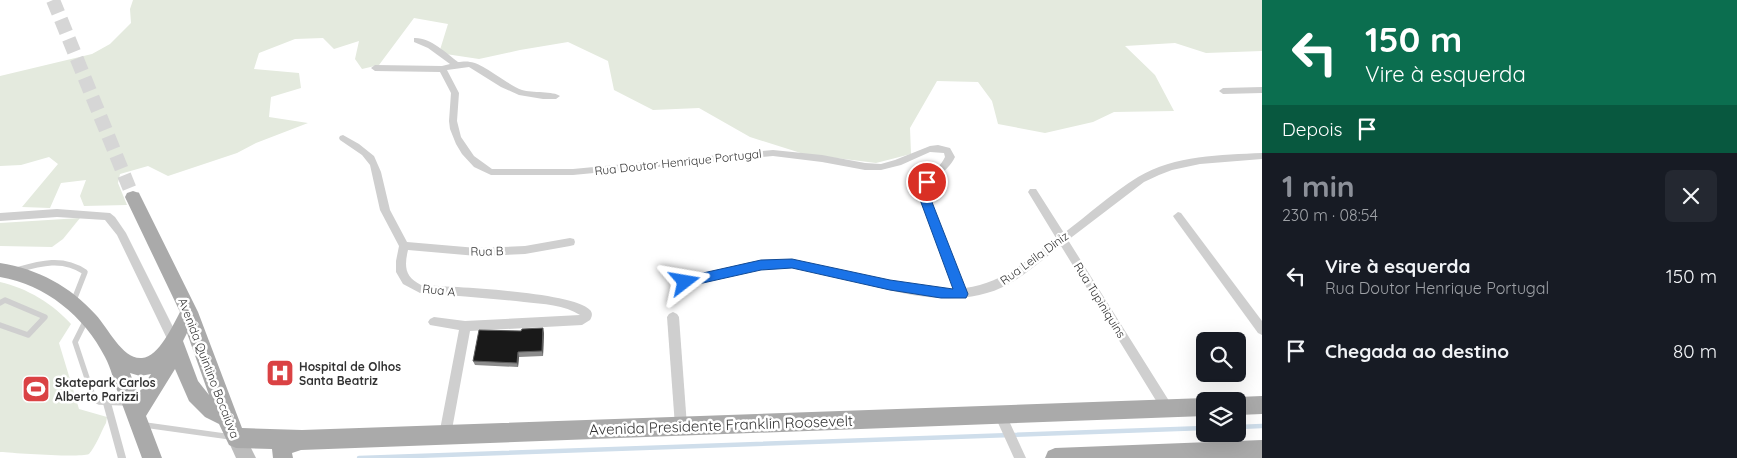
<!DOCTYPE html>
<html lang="pt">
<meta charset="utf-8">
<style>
body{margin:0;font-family:Quicksand,sans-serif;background:#242831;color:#f1f3f6;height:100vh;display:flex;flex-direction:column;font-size:19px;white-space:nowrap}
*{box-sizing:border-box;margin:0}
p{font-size:16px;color:#9ea1a6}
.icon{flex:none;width:28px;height:28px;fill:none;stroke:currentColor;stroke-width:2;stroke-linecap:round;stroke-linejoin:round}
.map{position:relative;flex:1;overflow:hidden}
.drawer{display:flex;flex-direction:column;background:#171b24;width:475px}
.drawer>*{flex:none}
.hud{background:#0b6e4f;color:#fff;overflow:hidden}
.fabs{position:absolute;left:1196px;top:332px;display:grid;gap:10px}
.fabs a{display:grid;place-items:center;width:50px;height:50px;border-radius:8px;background:#171b24;box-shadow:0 5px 20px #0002;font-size:25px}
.pin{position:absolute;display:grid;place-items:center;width:42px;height:42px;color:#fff;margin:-21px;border:2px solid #fff;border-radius:50%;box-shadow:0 1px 5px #0007}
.me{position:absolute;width:55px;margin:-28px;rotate:76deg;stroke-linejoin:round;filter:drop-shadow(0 0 4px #0008)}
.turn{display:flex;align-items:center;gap:18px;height:105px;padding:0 20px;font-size:22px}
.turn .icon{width:65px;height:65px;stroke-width:2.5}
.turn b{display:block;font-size:35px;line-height:42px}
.then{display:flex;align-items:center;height:48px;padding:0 20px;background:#0003;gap:10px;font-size:19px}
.round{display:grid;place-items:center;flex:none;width:52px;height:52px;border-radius:8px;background:#242831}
.headline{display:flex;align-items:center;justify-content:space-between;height:85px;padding:0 20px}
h1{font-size:30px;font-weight:700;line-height:38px;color:#8c9099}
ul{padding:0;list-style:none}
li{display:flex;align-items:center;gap:15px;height:75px;padding:0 20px}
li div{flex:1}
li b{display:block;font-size:19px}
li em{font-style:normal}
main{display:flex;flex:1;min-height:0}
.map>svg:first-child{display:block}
</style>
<main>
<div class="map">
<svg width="1262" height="458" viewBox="0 0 1262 458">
<rect width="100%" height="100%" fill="#fff"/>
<g fill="#e4eade">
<polygon points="133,0 1262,0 1262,51 1206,53 1175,43 1125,46 1155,75 1174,111 1114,112 1093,122 1045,133 998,124 992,101 978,82 937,81 910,128 911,154 876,163 804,154 750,137 699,108 653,110 614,90 608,61 568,42 520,50 479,59 439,53 448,24 414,18 379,65 362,69 355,59 359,41 334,49 323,38 295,39 259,53 254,69 299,73 301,88 271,97 269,117 308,123 256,143 237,153 168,176 148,166 120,174 118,183 127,205 84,206 80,196 86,180 61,183 50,208 22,207 58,164 49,157 21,165 0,166 0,76 92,54 110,44 131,23 130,9"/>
<polygon points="80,218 63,239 52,247 0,246 0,223"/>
<path d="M0 282C27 288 53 304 71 324L59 343 79 409 107 417 106 423C101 432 96 446 89 454 78 458 16 453 0 452Z"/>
</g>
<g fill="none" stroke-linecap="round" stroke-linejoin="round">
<g stroke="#cfdeeb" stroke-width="4.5">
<polyline points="1238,427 1262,426"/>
<polyline points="359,458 1205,428"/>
</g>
<polyline stroke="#d6d6d6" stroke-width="14" stroke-dasharray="14 7" stroke-linecap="butt" points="53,0 133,197"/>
<g stroke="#cfcfcf" stroke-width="5.5">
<path d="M17 270C41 263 63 257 85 272L74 300"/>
<polyline points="0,303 5,300 45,317 28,335 0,325"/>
<polyline points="86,320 75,342 94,399 99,402 128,403"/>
<polyline points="145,425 231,437"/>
</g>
<polyline stroke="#cfcfcf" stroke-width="8" points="107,403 122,458"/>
<g fill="#cfcfcf" fill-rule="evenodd">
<path d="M414 38C430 37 446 53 458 62 461 62 466 61 470 62 483 63 506 84 522 90 532 93 554 91 560 96L556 99H543L519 95 501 87 469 67 447 70 459 93 457 121 461 137 474 156 492 169H573L773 150 822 155 865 163 881 164 895 160 930 146 938 145 950 148 955 157C947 174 930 177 929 197L965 288C1003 283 1027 260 1056 238L1028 192 1030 189H1036L1064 233C1088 215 1112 193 1138 177 1175 155 1221 155 1262 153V159L1200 164 1172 170 1159 175 1144 182 1068 240 1171 404 1173 408 1171 412 1167 414 1163 412 1061 246C1044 258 1027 274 1009 284 961 310 906 295 857 282 835 276 812 268 790 267 754 266 719 279 685 286L681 285 680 282 681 279 685 278 750 262 790 259 906 285 955 289 919 197C920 174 937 174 945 157L944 153 930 152 901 165 881 170H865L822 162 773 156 573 175H491L474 167 462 154 456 144 450 129 449 121 451 93 440 72 375 71 371 68 375 65 442 66 450 64 428 48 414 42Z"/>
<polygon points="1262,87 1262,93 1223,94 1219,91 1223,88"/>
<path d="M343 135 359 144 374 156 381 172 390 210 407 242 477 248 525 246 570 238 574 239 575 242 574 245 570 246 525 254 477 256 408 250C404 267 405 277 421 285 451 287 572 291 590 310 593 313 592 317 590 320L582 325 470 331 451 435 449 439 445 441 441 439 439 435 459 330 430 325 428 322 430 319 434 317 465 321 580 315C565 305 543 304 524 302 490 298 455 296 420 293L403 284 396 272V261L399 246 380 210 370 165 362 155 340 140 339 138 340 136Z"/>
<polygon points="57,209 110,213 115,217 126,233 180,341 178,345 174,346 170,345 117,235 105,220 57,217 0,221 0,213"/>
<polygon points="1178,212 1181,213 1262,321 1262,335 1258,333 1175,219 1173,216"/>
<polygon points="673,312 677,314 679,317 687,426 685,430 681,432 677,430 675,426 667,317 669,314"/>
<polygon points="1000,408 1004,410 1026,458 1014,458 994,414 996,410"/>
</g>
<polygon fill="#bcbcbc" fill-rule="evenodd" points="236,429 243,432 256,458 236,458 227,438 229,432"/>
<g fill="#aaa" fill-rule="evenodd">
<path d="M133 191 139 193 141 197 198 312 242 428 302 430 1205 398 1212 401H1205V416L301 450 292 453 293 458H273L272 449 236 448 229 445 219 424 205 417 189 401 175 369 146 416 162 458H142C134 436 126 415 118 393 114 382 111 368 105 357 84 316 46 285 0 277V263C38 269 70 286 96 315 108 328 123 360 142 358 159 357 173 325 180 312L125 197 127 193ZM187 333 209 395 198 381 183 341ZM130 373 140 376 151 374 138 394Z"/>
<polygon points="1262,396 1262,414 1238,415 1238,401 1230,401 1238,397"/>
<polygon points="1262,440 1262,458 1045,458 1048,451 1055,448"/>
</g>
</g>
<polygon fill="#8c8c8c" points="544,333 543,356 519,357 518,367 475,365 473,361"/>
<g fill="#5e5e5e">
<polygon points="543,328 544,333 543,356 542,351"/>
<polygon points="518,352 519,357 518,367 517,363"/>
</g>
<polygon fill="#191919" stroke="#5e5e5e" points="543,328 542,351 518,352 517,363 473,361 479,330 521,331 522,329"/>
<polygon fill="#1a73e8" stroke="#114b97" points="927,178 932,182 929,189 930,197 968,294 966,298 941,298 890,290 792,268 761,270 685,287 681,286 679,282 681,279 685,277 761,260 792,259 890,280 953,289 919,197 918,189 923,179"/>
<defs>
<symbol id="hospital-square" viewBox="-11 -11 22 22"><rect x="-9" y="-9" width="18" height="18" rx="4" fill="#da4244" stroke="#fff"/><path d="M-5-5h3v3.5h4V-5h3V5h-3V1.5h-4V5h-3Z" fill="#fff"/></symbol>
<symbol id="stadium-square" viewBox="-11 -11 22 22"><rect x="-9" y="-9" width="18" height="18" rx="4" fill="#da4244" stroke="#fff"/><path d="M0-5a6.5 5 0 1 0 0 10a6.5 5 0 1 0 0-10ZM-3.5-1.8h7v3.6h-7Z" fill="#fff"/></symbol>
</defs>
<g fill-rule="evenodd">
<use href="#hospital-square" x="264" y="357" width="32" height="32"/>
<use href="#stadium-square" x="20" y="373" width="32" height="32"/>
</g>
<g text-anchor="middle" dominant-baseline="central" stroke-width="5" stroke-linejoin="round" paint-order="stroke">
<g font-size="12" fill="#323232" stroke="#fff">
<text transform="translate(678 162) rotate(-6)">Rua Doutor Henrique Portugal</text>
<text transform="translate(487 251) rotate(-1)">Rua B</text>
<text transform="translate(1034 258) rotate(-36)">Rua Leila Diniz</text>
<text transform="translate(439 290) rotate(6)">Rua A</text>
<text transform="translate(1100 300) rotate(58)">Rua Tupiniquins</text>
<text transform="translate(209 368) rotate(69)">Avenida Quintino Bocaiúva</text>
</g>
<g font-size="12" font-weight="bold" fill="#323232" stroke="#fff" text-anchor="start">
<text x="299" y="366">Hospital de Olhos<tspan x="299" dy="14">Santa Beatriz</tspan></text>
<text x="55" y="382">Skatepark Carlos<tspan x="55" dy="14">Alberto Parizzi</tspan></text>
</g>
<g font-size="15" fill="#323232" stroke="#fff">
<text transform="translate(721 425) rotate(-2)">Avenida Presidente Franklin Roosevelt</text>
</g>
</g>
</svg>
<div class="fabs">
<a><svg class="icon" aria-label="search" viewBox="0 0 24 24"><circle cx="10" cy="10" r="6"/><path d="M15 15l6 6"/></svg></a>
<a><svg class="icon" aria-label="layers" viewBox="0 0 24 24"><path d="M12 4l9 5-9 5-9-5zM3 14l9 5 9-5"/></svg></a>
</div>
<div class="pin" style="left:927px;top:182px;background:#d93025"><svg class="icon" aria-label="arrive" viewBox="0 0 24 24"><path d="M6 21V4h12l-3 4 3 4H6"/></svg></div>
<svg class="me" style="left:685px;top:282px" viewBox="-20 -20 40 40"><path d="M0-17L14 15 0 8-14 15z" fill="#1a73e8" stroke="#fff" stroke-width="4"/></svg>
</div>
<section class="drawer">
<div class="hud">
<div class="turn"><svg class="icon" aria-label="left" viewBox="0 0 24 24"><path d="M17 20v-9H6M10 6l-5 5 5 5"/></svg><div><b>150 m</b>Vire à esquerda</div></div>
<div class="then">Depois<svg class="icon" aria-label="arrive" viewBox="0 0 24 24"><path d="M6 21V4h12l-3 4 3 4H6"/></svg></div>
</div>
<div class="headline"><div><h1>1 min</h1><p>230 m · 08:54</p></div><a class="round"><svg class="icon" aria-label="close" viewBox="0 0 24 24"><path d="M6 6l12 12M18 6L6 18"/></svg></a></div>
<ul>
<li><svg class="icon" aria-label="left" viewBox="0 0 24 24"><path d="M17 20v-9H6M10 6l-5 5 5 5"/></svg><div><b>Vire à esquerda</b><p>Rua Doutor Henrique Portugal</p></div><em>150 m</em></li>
<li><svg class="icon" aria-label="arrive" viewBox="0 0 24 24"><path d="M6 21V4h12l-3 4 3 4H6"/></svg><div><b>Chegada ao destino</b></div><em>80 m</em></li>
</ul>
</section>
</main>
